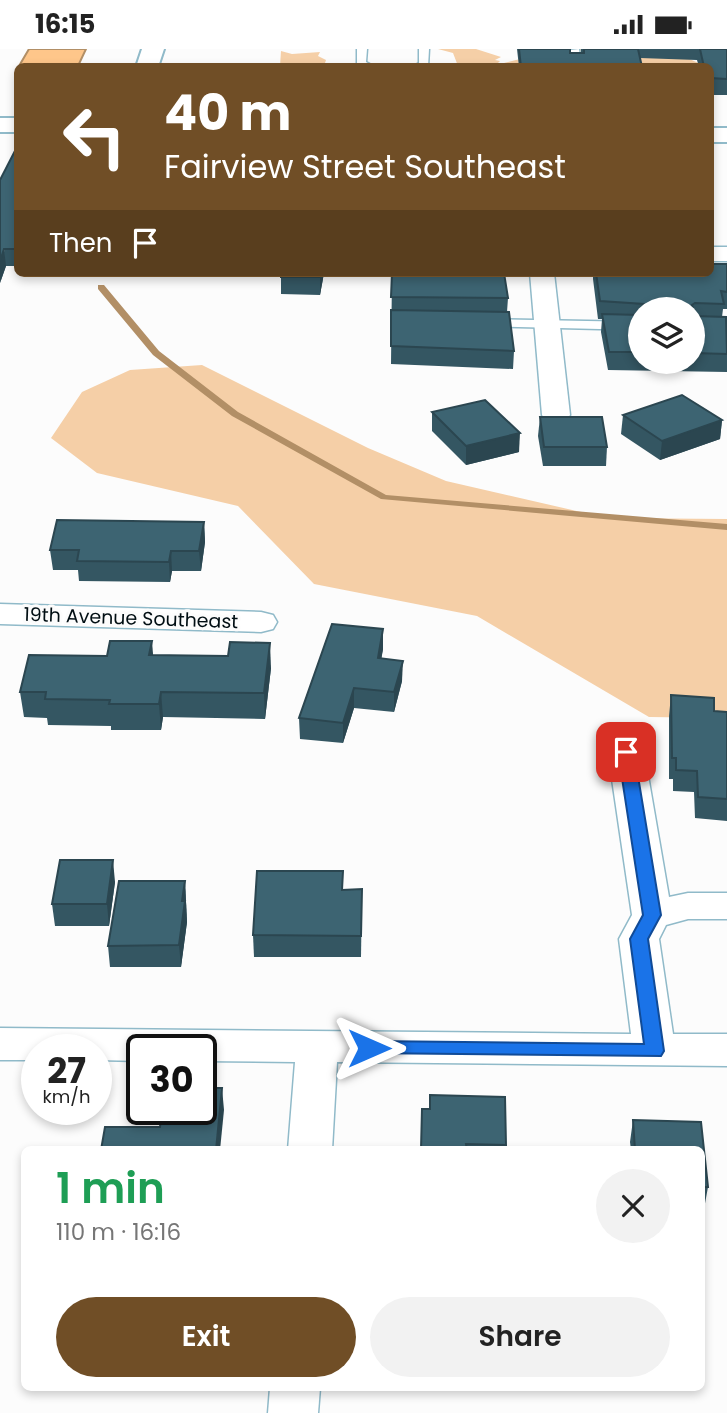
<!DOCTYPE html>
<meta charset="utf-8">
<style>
body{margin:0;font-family:Poppins,sans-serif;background:#f2f2f2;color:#222;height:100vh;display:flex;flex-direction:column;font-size:26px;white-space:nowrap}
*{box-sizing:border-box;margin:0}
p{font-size:23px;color:#767676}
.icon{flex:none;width:38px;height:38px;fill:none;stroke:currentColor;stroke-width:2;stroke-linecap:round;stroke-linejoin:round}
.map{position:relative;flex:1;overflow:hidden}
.side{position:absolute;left:21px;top:1097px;width:684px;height:245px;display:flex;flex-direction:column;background:#fff;border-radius:10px;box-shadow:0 4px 10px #0003}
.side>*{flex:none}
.hud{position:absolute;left:14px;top:14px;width:700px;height:214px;border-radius:10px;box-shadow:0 4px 10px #0003;background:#704e26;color:#fff;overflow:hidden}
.fabs{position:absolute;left:628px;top:248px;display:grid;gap:14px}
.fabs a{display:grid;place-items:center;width:77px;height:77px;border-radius:50%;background:#fff;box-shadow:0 4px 10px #0003;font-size:35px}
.speed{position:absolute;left:21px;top:985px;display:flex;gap:14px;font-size:35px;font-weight:700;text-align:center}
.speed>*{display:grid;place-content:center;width:91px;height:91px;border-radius:50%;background:#fff;box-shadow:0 4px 10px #0003;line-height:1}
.speed small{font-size:18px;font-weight:400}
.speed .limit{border:4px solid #111;border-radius:10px;background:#fff;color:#111}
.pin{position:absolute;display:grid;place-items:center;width:60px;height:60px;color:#fff;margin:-30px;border-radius:14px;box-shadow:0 4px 10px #0006}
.me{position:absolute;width:77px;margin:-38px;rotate:90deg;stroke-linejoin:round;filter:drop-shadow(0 0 5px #0008)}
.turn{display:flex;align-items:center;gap:24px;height:147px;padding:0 35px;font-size:32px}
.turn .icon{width:91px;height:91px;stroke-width:2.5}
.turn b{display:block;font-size:49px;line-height:60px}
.then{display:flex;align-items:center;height:66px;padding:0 35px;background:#0003;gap:14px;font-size:26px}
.round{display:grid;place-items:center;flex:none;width:74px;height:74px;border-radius:37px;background:#f2f2f2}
.headline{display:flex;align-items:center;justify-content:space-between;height:119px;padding:0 35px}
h1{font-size:42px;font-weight:600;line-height:52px;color:#1e9e55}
.action{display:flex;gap:14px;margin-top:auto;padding:14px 35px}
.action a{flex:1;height:80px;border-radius:42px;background:#704e26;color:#fff;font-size:28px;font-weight:600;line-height:80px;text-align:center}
.action a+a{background:#f2f2f2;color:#222}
.status{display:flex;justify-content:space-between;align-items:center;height:49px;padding:0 35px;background:#fff;direction:ltr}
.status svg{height:19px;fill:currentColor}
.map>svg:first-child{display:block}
</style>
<div class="status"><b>16:15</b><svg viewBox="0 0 49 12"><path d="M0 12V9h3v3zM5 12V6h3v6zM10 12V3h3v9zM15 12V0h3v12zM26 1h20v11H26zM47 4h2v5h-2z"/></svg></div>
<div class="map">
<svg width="727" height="1364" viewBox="0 0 727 1364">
<rect width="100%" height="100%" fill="#fcfcfc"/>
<g fill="#f5cfa7">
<polygon points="438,0 476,0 501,8 495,11 500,12 496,16 501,17 458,17 453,4"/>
<polygon points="532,0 686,0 685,8 705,17 511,18 504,14 520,10"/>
<polygon points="281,2 292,5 320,3 318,7 326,11 324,17 280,17"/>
<polygon points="202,316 368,399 446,432 607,469 727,470 727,669 649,668 477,567 314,535 238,457 97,424 51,389 82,343 130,321"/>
</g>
<polygon fill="#fec68a" stroke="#b28f66" stroke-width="2" points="29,0 86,0 78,17 19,17"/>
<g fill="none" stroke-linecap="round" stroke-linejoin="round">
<polygon fill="#b28f66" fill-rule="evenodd" points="98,236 104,236 159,302 238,363 386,446 727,475 727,481 381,450 232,367 153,306 98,240"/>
<defs>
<g id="lane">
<polygon points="357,0 367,0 366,13 375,18 357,16"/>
<polygon points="419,0 429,0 428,18 412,18 419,14"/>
<polygon points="579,0 581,18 571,18 570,1"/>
<polygon points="487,270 640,273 640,281 482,277 481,274"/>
</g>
<g id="street">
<rect x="710" y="198" width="17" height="14"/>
<polygon points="530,224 554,224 570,366 566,372 556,374 546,372 542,366"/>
<polygon points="0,555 261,563 273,566 277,573 273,580 261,583 0,575"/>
<polygon points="626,692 639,695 644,703 669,848 688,844 727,844 727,870 688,870 666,876 659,890 673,985 727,985 727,1017 337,1013 332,1101 288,1101 295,1013 201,1012 201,1001 142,1001 142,1012 96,1011 96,1001 37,1001 37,1011 0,1011 0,979 631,985 619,890 632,866 608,703 613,695"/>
<polygon points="270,1339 320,1339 318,1364 268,1364"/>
</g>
<g id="secondary">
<polygon points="142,0 164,0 158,18 136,18"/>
<rect x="0" y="69" width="18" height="14"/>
<rect x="710" y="79" width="17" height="14"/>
</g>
</defs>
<use href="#lane" stroke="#90bac9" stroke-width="3"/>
<use href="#street" stroke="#90bac9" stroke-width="3"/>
<use href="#secondary" stroke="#90bac9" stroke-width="4"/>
<use href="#lane" fill="#fff" fill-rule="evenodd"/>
<use href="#street" fill="#fff" fill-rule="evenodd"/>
<use href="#secondary" fill="#fff" fill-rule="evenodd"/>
</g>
<g fill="#345662" fill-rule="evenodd">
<polygon points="517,0 570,0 570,4 581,4 581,0 727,0 727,46 710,46 710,18 699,18 697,11 640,9 642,18 519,18"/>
<polygon points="18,96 18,217 6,217 0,234"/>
<path d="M727 215V260H723L722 268 727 273V323L608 321 601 283 602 270H598L593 230V224H710ZM640 261H693V313H640Z"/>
<polygon points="281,224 324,224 320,246 281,245"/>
<polygon points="392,224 508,249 507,263 514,302 513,320 391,315"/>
<polygon points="432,363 519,403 466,416 432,382"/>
<polygon points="623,366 722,371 720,390 660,411 621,385"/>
<polygon points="540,368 607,398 606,417 543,417 538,387"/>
<polygon points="204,473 205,493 201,522 172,522 170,533 79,532 78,521 53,521 50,501"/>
<polygon points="383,580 383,600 381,610 402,632 394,663 354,659 343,694 300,690 299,669"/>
<polygon points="153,606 271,619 265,670 163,668 161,681 111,681 111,677 48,676 47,669 24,668 20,643 107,607"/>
<polygon points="671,646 714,662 727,663 727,772 695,769 694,743 673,742 673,730 669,730 669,667"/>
<polygon points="185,832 187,873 181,918 110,918 108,897"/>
<polygon points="115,833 109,877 55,877 52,855"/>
<polygon points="343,840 362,840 361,908 254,908 253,886"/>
<polygon points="422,1060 506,1096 506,1101 421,1101"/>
<polygon points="633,1071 701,1073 708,1138 704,1160 702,1160 702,1101 631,1101 630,1093"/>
</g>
<g fill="#2b4650">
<polygon points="4,200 6,217 0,234 0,212"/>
<polygon points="321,224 324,224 320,246 320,228"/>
<polygon points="722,371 720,390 660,411 662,392"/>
<polygon points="520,384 519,403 466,416 466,397"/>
<polygon points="204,473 205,493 201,522 199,502"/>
<polygon points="171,502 172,522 170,533 169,513"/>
<polygon points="383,580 383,600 378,630 378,609"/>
<polygon points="152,592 154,618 149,606"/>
<polygon points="270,594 271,619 265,670 264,644"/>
<polygon points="403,612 402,632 394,663 394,643"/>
<polygon points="354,639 354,659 343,694 343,674"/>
<polygon points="161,643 163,668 161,681 159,655"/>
<polygon points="113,811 115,833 109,877 107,855"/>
<polygon points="185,832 187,873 181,918 179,896 182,852"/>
<polygon points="222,1039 224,1061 220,1101 216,1101"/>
</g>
<g fill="#3d6472" stroke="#2b4650" stroke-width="2">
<polygon points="519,0 570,0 570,4 584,4 584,0 638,0 642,18 521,18"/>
<polygon points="700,0 727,0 727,30 710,29 710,18 704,18"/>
<polygon points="18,96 18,200 4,200 0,212 0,131"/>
<polygon points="710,215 727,215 727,243 721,242 724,255 695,254 692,256 695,267 726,268 727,305 693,304 693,261 643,261 644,255 600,252 596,224 710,224"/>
<polygon points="281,224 321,224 320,228 281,228"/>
<polygon points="392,224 504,224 508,249 391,248"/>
<polygon points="391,261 509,263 514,302 391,297"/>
<polygon points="602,265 640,266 640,303 609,303"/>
<polygon points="682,346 722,371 662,392 623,366"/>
<polygon points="485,351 520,384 466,397 432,363"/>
<polygon points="540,368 602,368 607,398 544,398"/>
<polygon points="57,471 204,473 199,502 171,502 169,513 77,512 79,501 50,501"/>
<polygon points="332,575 383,580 378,609 403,612 394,643 354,639 343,674 299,669"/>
<polygon points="110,592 152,592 149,606 228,607 230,593 270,594 264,644 161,643 159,655 109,655 110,651 45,650 46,643 20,643 29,606 107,607"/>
<polygon points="671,646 714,649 714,662 727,663 727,750 698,748 697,722 676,721 676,709 672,709"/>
<polygon points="60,811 113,811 107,855 52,855"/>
<polygon points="257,822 343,822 342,841 362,840 361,887 253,886"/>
<polygon points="119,832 185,832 182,852 185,852 179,896 108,897"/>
<polygon points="201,1039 222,1039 216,1101 101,1101 105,1078 160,1078 162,1060 201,1060"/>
<polygon points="430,1046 505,1048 506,1096 466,1095 467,1101 421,1101 422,1060 430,1060"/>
<polygon points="633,1071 701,1073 708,1138 702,1138 702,1101 635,1101"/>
</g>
<polygon fill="#1a73e8" stroke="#114b97" stroke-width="2" points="626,698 634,703 661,866 648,890 664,1002 661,1007 362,1004 359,999 369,992 644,995 630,890 643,866 618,703"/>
<g text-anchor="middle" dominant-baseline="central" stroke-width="6" stroke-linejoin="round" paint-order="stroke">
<g font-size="19" fill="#010e13" stroke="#fcfcfc">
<text transform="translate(131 569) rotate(2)">19th Avenue Southeast</text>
</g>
</g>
</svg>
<div class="fabs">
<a><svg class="icon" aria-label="layers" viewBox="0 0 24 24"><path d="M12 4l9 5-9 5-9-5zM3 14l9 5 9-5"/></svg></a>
</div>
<div class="speed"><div>27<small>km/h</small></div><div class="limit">30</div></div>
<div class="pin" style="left:626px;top:703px;background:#d93025"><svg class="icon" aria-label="arrive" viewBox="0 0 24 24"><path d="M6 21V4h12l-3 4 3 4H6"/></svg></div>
<svg class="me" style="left:369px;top:999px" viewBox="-20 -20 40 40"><path d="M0-17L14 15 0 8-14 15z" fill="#1a73e8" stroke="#fff" stroke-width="4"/></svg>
<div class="hud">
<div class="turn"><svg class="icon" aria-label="left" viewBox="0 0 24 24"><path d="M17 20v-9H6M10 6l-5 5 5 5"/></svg><div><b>40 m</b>Fairview Street Southeast</div></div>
<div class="then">Then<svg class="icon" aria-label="arrive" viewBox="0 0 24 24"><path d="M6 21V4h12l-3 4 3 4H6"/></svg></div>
</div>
<section class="side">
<div class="headline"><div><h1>1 min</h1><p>110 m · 16:16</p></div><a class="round"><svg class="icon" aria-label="close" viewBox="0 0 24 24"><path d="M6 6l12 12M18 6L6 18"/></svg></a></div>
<div class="action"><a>Exit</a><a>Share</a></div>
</section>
</div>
